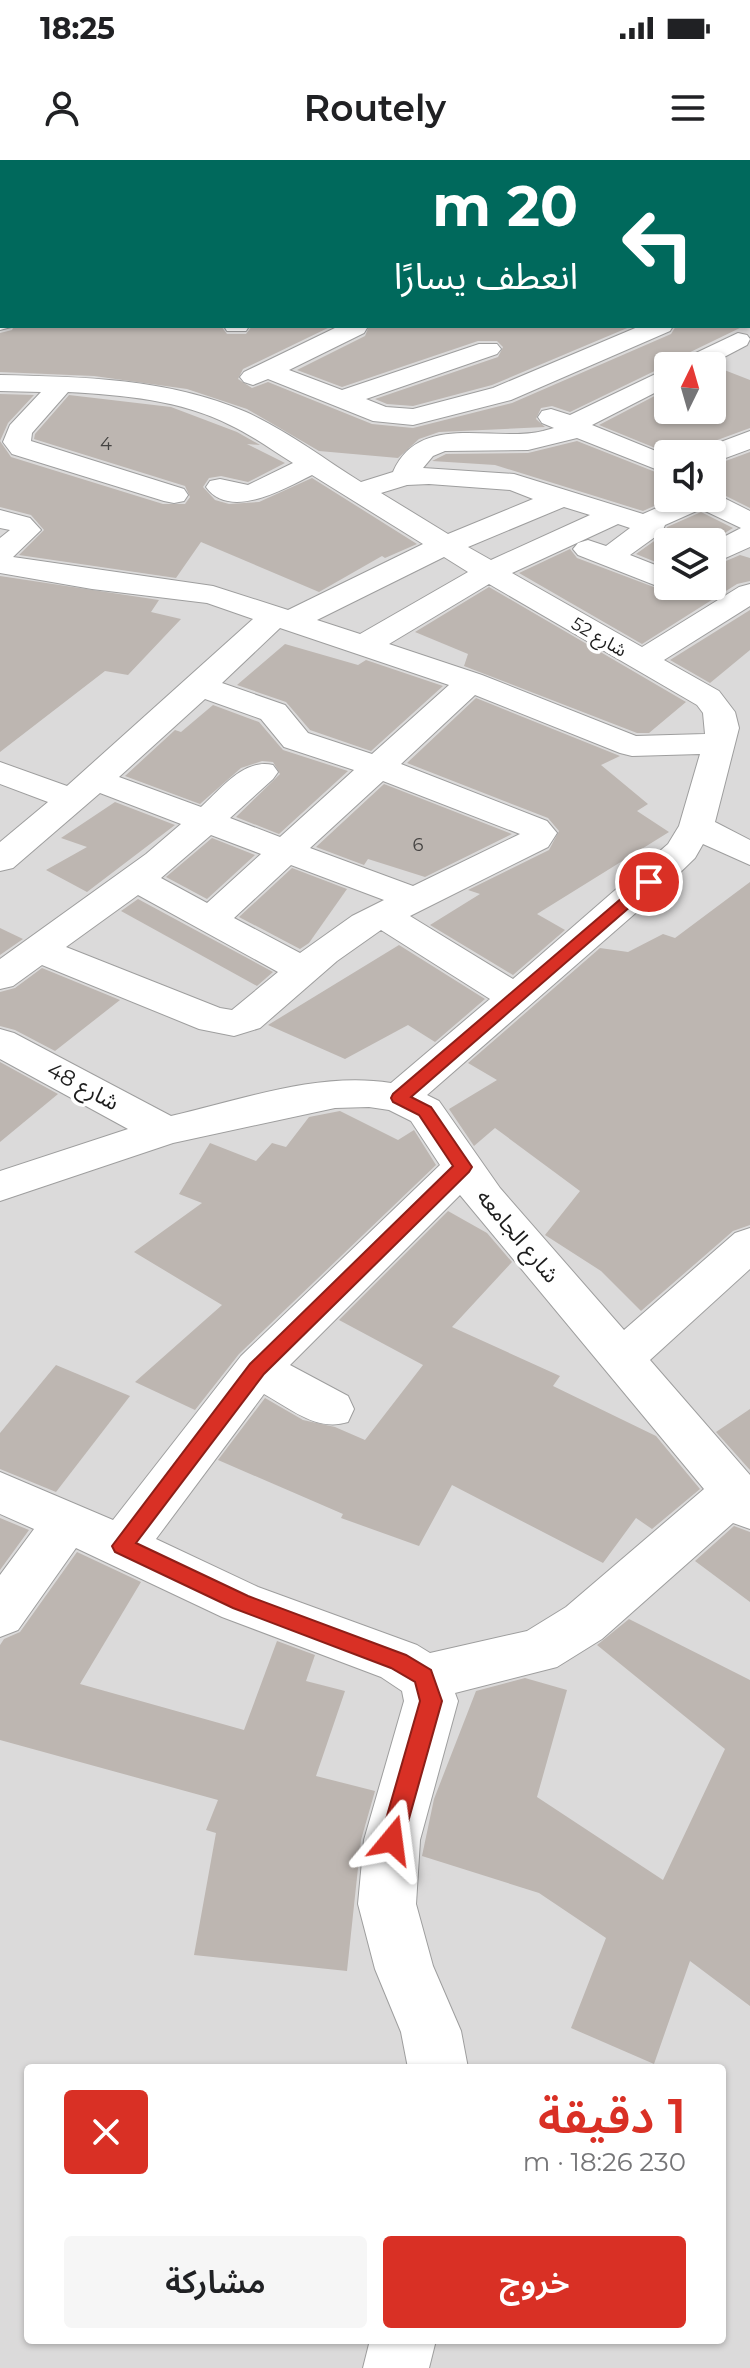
<!DOCTYPE html>
<html lang="ar">
<meta charset="utf-8">
<style>
body{margin:0;font-family:Montserrat,"Noto Sans Arabic",sans-serif;background:#f6f6f6;color:#202124;direction:rtl;height:100vh;display:flex;flex-direction:column;font-size:30px;white-space:nowrap}
*{box-sizing:border-box;margin:0}
p{font-size:26px;color:#757577}
.icon{flex:none;width:44px;height:44px;fill:none;stroke:currentColor;stroke-width:2;stroke-linecap:round;stroke-linejoin:round}
.map{position:relative;flex:1;overflow:hidden;direction:ltr}
.side{position:absolute;left:24px;top:1904px;width:702px;height:280px;display:flex;flex-direction:column;background:#fff;border-radius:8px;box-shadow:0 2px 6px #0004;direction:rtl}
.side>*{flex:none}
.top-card{position:absolute;left:0px;top:0px;width:750px;height:168px;box-shadow:0 2px 6px #0004;direction:rtl;background:#00695c;color:#fff;overflow:hidden}
.needle{width:52px;rotate:5deg}
.fabs{position:absolute;left:654px;top:192px;display:grid;gap:16px}
.fabs a{display:grid;place-items:center;width:72px;height:72px;border-radius:8px;background:#fff;box-shadow:0 2px 6px #0004;font-size:40px}
.pin{position:absolute;display:grid;place-items:center;width:68px;height:68px;color:#fff;margin:-34px;border:4px solid #fff;border-radius:50%;box-shadow:0 2px 8px #0007}
.me{position:absolute;width:88px;margin:-44px;rotate:16deg;stroke-linejoin:round;filter:drop-shadow(0 0 6px #0008)}
.turn{display:flex;align-items:center;gap:28px;height:168px;padding:0 40px;font-size:36px}
.turn .icon{width:104px;height:104px;stroke-width:2.5}
.turn b{display:block;font-size:56px;line-height:68px}
.round{display:grid;place-items:center;flex:none;width:84px;height:84px;border-radius:8px;background:#f6f6f6}
.overview{display:flex;align-items:center;justify-content:space-between;height:136px;padding:0 40px}
h1{font-size:48px;font-weight:600;line-height:60px;color:#d93025}
.primary-button{display:flex;gap:16px;margin-top:auto;padding:16px 40px}
.primary-button a{flex:1;height:92px;border-radius:8px;background:#d93025;color:#fff;font-size:32px;font-weight:600;line-height:92px;text-align:center}
.primary-button a+a{background:#f6f6f6;color:#202124}
.status{display:flex;justify-content:space-between;align-items:center;height:56px;padding:0 40px;background:#fff;direction:ltr}
.status svg{height:22px;fill:currentColor}
header{display:flex;justify-content:space-between;align-items:center;height:104px;padding:0 40px;background:#fff;font-size:36px;font-weight:600}
.map>svg:first-child{display:block}
</style>
<div class="status"><b>18:25</b><svg viewBox="0 0 49 12"><path d="M0 12V9h3v3zM5 12V6h3v6zM10 12V3h3v9zM15 12V0h3v12zM26 1h20v11H26zM47 4h2v5h-2z"/></svg></div>
<header><svg class="icon" aria-label="menu" viewBox="0 0 24 24"><path d="M4 6h16M4 12h16M4 18h16"/></svg>Routely<svg class="icon" aria-label="person" viewBox="0 0 24 24"><circle cx="12" cy="8" r="4"/><path d="M4 21q1-7 8-7t8 7"/></svg></header>
<div class="map">
<svg width="750" height="2208" viewBox="0 0 750 2208">
<rect width="100%" height="100%" fill="#edeae3"/>
<path fill="#dbdada" fill-rule="evenodd" d="M0 0H750V2208H0ZM2 2H748V166H2ZM668 206H712V250H668ZM668 294H712V338H668ZM668 382H712V426H668ZM28 1908H722V2180H28Z"/>
<g fill="#bdb6b1">
<polygon points="14,166 221,166 227,174 246,174 252,166 332,166 243,209 238,219 252,228 268,222 372,264 413,268 512,243 671,174 676,166 744,166 678,198 672,206 667,205 570,252 552,246 541,248 536,259 545,267 439,272 419,279 398,298 319,291 247,249 187,229 94,216 0,212 0,173 12,170"/>
<polygon points="369,166 632,166 492,225 413,246 387,244 375,239 498,197 503,187 497,181 478,181 342,227 297,210 365,176"/>
<polygon points="714,206 750,220 750,268 701,286 696,294 670,294 599,265 668,229 668,250 712,250"/>
<polygon points="0,234 34,235 8,263 0,281 11,297 163,344 185,344 190,337 185,326 34,279 35,274 69,235 171,247 237,272 260,285 247,284 285,303 248,322 221,316 209,318 203,327 215,340 229,344 259,342 312,318 417,384 385,398 382,396 319,432 201,382 176,418 19,395 44,370 31,355 0,347"/>
<polygon points="577,281 668,317 668,338 672,338 643,351 495,305 432,301 446,294 528,293"/>
<polygon points="750,292 750,348 712,329 712,306"/>
<polygon points="701,352 733,368 710,382 668,382 668,407 636,394 664,374 667,367"/>
<polygon points="570,389 577,398 667,432 682,426 712,426 712,407 740,395 750,398 750,421 737,424 642,484 519,413"/>
<polygon points="0,416 159,440 151,452 181,459 128,515 105,511 0,592"/>
<polygon points="489,427 686,542 649,573 637,573 464,506 468,494 415,472"/>
<polygon points="750,450 750,490 710,523 670,500"/>
<polygon points="285,484 358,505 366,500 443,526 371,591 310,570 286,542 237,525"/>
<polygon points="476,538 620,596 601,605 648,644 637,651 669,672 537,754 565,770 513,815 430,765 480,734 468,730 549,690 559,671 548,658 407,603"/>
<polygon points="213,545 259,562 283,590 348,611 279,674 236,657 280,614 273,602 262,601 241,608 200,644 125,616 175,570 181,572"/>
<polygon points="384,624 512,674 425,717 368,699 364,705 316,687"/>
<polygon points="115,642 175,665 87,732 46,710 87,687 61,678"/>
<polygon points="212,678 255,695 207,739 166,717"/>
<polygon points="292,708 347,729 309,783 300,789 239,757"/>
<polygon points="750,722 750,1065 733,1071 641,1151 601,1111 545,1075 580,1031 495,968 474,986 449,949 497,920 468,903 600,788 628,792 663,774 675,778"/>
<polygon points="138,739 273,812 257,826 121,751"/>
<polygon points="0,768 23,779 0,795"/>
<polygon points="399,785 485,839 435,882 408,865 345,899 268,865"/>
<polygon points="42,808 120,840 55,891 15,870 0,866 0,832 15,828"/>
<polygon points="0,902 58,934 0,982"/>
<polygon points="340,951 398,980 414,970 436,1005 239,1194 195,1250 135,1222 222,1145 134,1092 202,1043 179,1034 210,983 256,1001 272,983 286,987 309,957"/>
<polygon points="448,1051 487,1073 512,1102 452,1167 560,1216 553,1226 656,1276 700,1329 652,1369 636,1358 603,1403 452,1325 419,1386 341,1358 343,1354 218,1300 265,1238 303,1260 335,1267 365,1280 423,1205 339,1160"/>
<polygon points="56,1205 130,1236 56,1332 0,1309 0,1273"/>
<polygon points="750,1249 750,1310 716,1272"/>
<polygon points="0,1358 29,1370 0,1410"/>
<polygon points="734,1366 750,1372 750,1442 695,1401"/>
<polygon points="77,1392 141,1422 80,1524 244,1570 277,1481 315,1495 306,1521 345,1531 316,1616 375,1631 361,1680 347,1811 194,1795 216,1673 206,1670 218,1640 0,1580 0,1485 4,1479 20,1472"/>
<polygon points="629,1459 750,1520 750,1846 690,1801 654,1904 571,1868 606,1778 539,1733 422,1696 434,1639 476,1531 525,1518 567,1530 537,1637 663,1720 725,1589 597,1485"/>
</g>
<g fill="none" stroke-linecap="round" stroke-linejoin="round">
<defs>
<g id="minor">
<polygon points="61,0 86,0 59,2"/>
<polygon points="120,0 151,0 153,2 122,2"/>
<polygon points="266,0 291,0 264,2"/>
<polygon points="378,0 411,0 409,2"/>
<polygon points="529,0 554,0 527,2"/>
<polygon points="654,0 681,0 652,2"/>
<rect x="0" y="9" width="2" height="12"/>
<polygon points="748,55 750,56 750,70 748,69"/>
<polygon points="2,57 2,71 0,72 0,58"/>
<polygon points="0,103 2,103 0,119"/>
<polygon points="748,113 750,113 748,128"/>
<polygon points="0,155 2,166 11,167 0,170"/>
<polygon points="224,166 249,166 246,171 227,171"/>
<polygon points="339,166 367,168 364,173 289,210 342,230 479,184 497,184 501,189 497,194 366,239 386,247 413,249 493,228 640,166 673,166 670,171 511,240 413,265 373,261 268,219 253,225 244,222 240,217 244,212"/>
<polygon points="738,173 747,175 750,179 747,185 707,206 675,206 679,201"/>
<path d="M668 208V226L592 265 668 296V314L577 278 528 290 445 291 433 296 423 308 514 314 643 354 679 338H712V332L750 351V387L712 404V383L741 368 701 349 665 365 662 372 630 395 668 410V426H679L668 429 657 426 578 395 573 389 578 383 588 380 606 386 630 368 618 364 512 413 642 487 739 427 750 424V446L664 500 719 531 735 552 739 568 715 662 750 680V705L703 684 695 698 662 730 427 935 439 941 500 1028 624 1170 735 1073 750 1068V1109L650 1200 750 1315V1369L733 1363 602 1479 557 1507 455 1533 458 1541 420 1680 416 1744 433 1806 461 1871 468 1908H408L401 1872 375 1809 358 1744 364 1680 404 1541 402 1531 381 1517 222 1457 76 1388 18 1470 0 1477V1415L34 1369 0 1354V1312L113 1360 241 1196 440 1005 411 961 389 950 369 947 335 948 173 983 0 1041V1011L128 969 0 899V869L14 873 171 956C241 940 319 911 391 923L490 839 381 770 337 801 260 868 234 876 199 869 42 805 13 826 0 829V799L146 694 181 664 100 633 13 708 0 711V682L48 642 0 624V602L67 626 253 459 207 443 92 429 0 413V378L10 370 0 368V350L30 358 41 370 13 397 213 426 288 450 423 384 312 315C286 328 230 361 206 327L210 321 220 319 248 325 293 303C273 291 252 275 230 265 181 240 123 235 68 232L32 273 31 281 184 329 188 335 184 341 174 343 164 341 12 294 3 282 10 265 41 232 0 231V215C83 217 168 218 246 252 286 270 324 299 361 322L393 312C419 251 494 283 543 271L554 268 542 263 538 257 542 251 551 249 570 255ZM429 324 510 330 533 339 448 374 381 333 407 325ZM564 347 590 355 491 400 468 387ZM444 397 468 412 360 474 317 460ZM489 424 697 545 703 553 705 574 636 576 482 515 389 484ZM280 468 449 525 372 594 308 573 285 545 222 523ZM475 535 620 593 632 596 700 594 679 666 668 684 513 819 410 756 548 687 557 673 547 661 401 604ZM205 539 261 559 284 587 354 610 280 677 230 658 273 619 278 612 273 605C244 598 221 629 201 647L119 617ZM383 621 520 674 413 726 310 688ZM211 675 261 694 207 743 161 718ZM291 705 384 740 352 756 300 793 234 758ZM138 735 278 812 232 850 220 848 66 787ZM460 1035 704 1329 566 1447 527 1471 430 1493 417 1485 258 1427 156 1379 264 1234C291 1249 317 1272 348 1262L354 1249 348 1236 290 1205Z"/>
<polygon points="750,271 750,289 712,303 712,294 699,294 702,289"/>
<polygon points="370,2180 436,2180 429,2208 363,2208"/>
</g>
</defs>
<use href="#minor" stroke="#9e9e9e" stroke-width="2"/>
<use href="#minor" fill="#fff" fill-rule="evenodd"/>
</g>
<polygon fill="#d93025" stroke="#8d1f18" stroke-width="2" points="649,718 654,719 654,726 411,937 431,947 472,1007 469,1012 264,1214 136,1383 248,1436 406,1495 431,1510 442,1541 403,1680 400,1688 392,1691 384,1688 380,1680 420,1541 415,1522 391,1508 233,1448 115,1392 112,1386 250,1204 453,1006 419,955 393,942 391,938 393,934 644,719"/>
<g text-anchor="middle" dominant-baseline="central" stroke-width="7" stroke-linejoin="round" paint-order="stroke">
<g font-size="18" fill="#454342">
<text x="106" y="284">4</text>
<text x="418" y="685">6</text>
</g>
<g font-size="18" fill="#1d1d1d" stroke="#fff">
<text transform="translate(599 477) rotate(30)">شارع 52</text>
</g>
<g font-size="22" fill="#1d1d1d" stroke="#fff">
<text transform="translate(83 926) rotate(28)">شارع 48</text>
<text transform="translate(518 1076) rotate(50)">شارع الجامعه</text>
</g>
</g>
</svg>
<div class="fabs">
<a><svg class="needle" viewBox="-14 -14 28 28"><path d="M0-13l5 13h-10z" fill="#e53935"/><path d="M0 13l5-13h-10z" fill="#757577"/></svg></a>
<a><svg class="icon" aria-label="sound" viewBox="0 0 24 24"><path d="M4 9h4l5-4v14l-5-4H4zM17 9q2 3 0 6"/></svg></a>
<a><svg class="icon" aria-label="layers" viewBox="0 0 24 24"><path d="M12 4l9 5-9 5-9-5zM3 14l9 5 9-5"/></svg></a>
</div>
<div class="pin" style="left:649px;top:722px;background:#d93025"><svg class="icon" aria-label="arrive" viewBox="0 0 24 24"><path d="M6 21V4h12l-3 4 3 4H6"/></svg></div>
<svg class="me" style="left:392px;top:1680px" viewBox="-20 -20 40 40"><path d="M0-17L14 15 0 8-14 15z" fill="#d93025" stroke="#fff" stroke-width="4"/></svg>
<div class="top-card">
<div class="turn"><svg class="icon" aria-label="left" viewBox="0 0 24 24"><path d="M17 20v-9H6M10 6l-5 5 5 5"/></svg><div><b>20 m</b>انعطف يسارًا</div></div>
</div>
<section class="side">
<div class="overview"><div><h1>1 دقيقة</h1><p>230 m · 18:26</p></div><a class="round" style="background:#d93025;color:#fff"><svg class="icon" aria-label="close" viewBox="0 0 24 24"><path d="M6 6l12 12M18 6L6 18"/></svg></a></div>
<div class="primary-button"><a>خروج</a><a>مشاركة</a></div>
</section>
</div>
